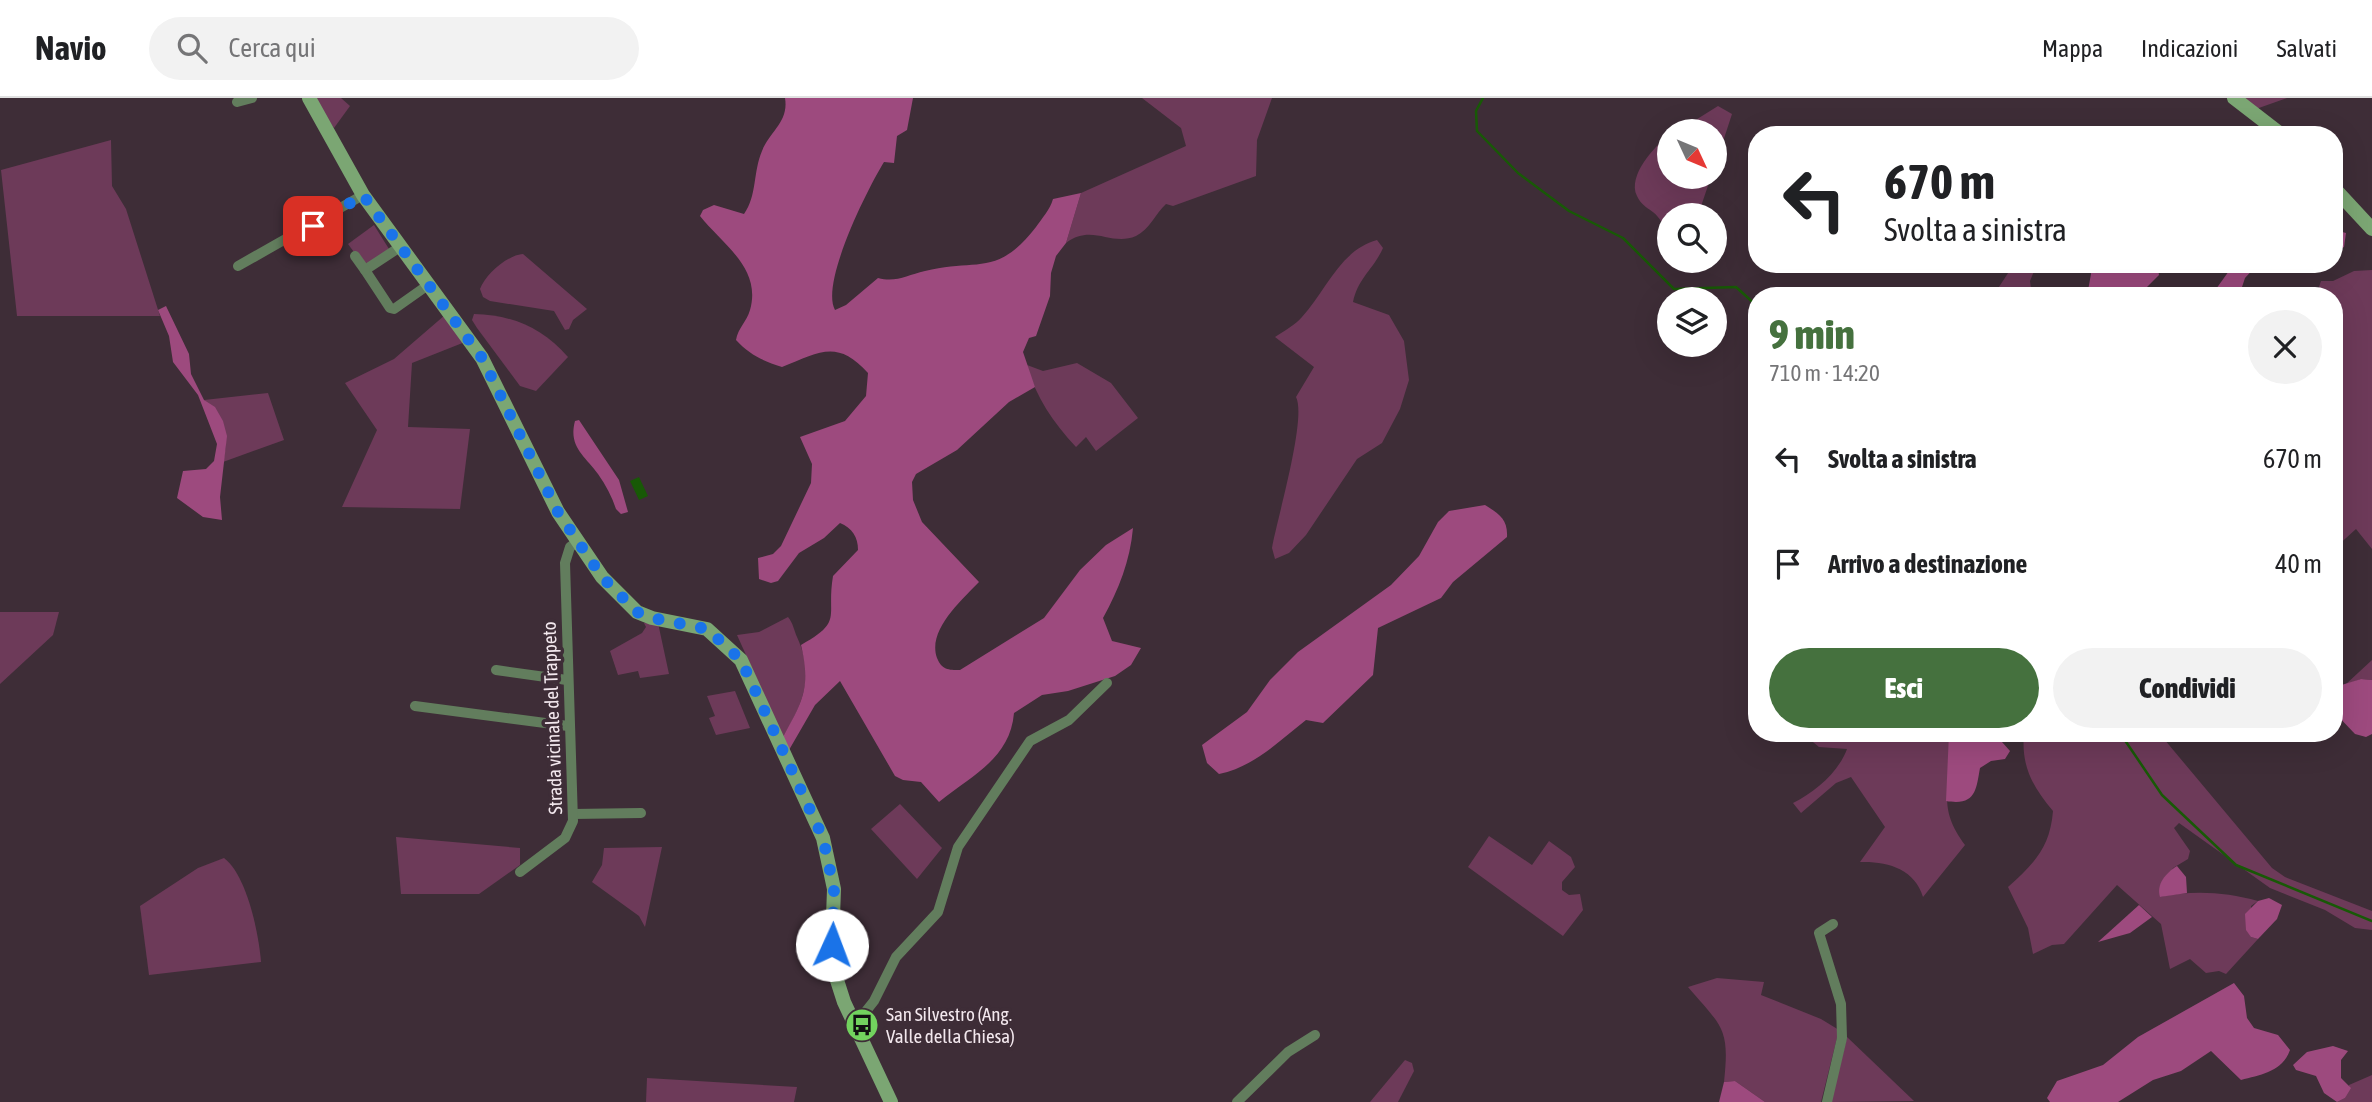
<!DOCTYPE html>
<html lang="it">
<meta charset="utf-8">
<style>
body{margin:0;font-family:"Asap Condensed",sans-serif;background:#f2f2f2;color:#202124;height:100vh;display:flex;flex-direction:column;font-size:26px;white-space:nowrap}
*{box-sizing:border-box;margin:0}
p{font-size:23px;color:#757577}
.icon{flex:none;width:38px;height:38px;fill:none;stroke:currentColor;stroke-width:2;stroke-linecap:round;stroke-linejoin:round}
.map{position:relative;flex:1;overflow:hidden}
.drawer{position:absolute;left:1748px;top:189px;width:595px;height:455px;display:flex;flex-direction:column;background:#fff;border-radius:28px;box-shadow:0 7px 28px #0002}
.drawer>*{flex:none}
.hud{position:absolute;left:1748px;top:28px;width:595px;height:147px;border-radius:28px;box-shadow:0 7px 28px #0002;background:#fff;color:#202124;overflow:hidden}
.needle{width:46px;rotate:134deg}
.buttons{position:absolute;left:1657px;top:21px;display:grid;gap:14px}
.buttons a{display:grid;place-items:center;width:70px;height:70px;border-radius:50%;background:#fff;box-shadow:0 7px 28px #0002;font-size:35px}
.pin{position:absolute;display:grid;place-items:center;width:60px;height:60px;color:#fff;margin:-30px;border-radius:14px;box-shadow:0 4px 10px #0006}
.me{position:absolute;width:77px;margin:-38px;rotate:2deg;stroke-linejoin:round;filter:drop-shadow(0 0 5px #0008)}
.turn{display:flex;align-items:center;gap:24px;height:147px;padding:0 21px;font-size:32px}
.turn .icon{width:91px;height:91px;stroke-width:2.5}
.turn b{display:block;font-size:49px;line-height:60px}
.round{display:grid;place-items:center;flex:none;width:74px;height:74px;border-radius:37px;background:#f2f2f2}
.overview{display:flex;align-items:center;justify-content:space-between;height:119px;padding:0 21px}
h1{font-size:42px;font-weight:800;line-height:52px;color:#45713e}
.cta{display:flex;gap:14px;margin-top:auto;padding:14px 21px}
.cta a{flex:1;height:80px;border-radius:42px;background:#45713e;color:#fff;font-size:28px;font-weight:800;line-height:80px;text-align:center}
.cta a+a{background:#f2f2f2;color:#202124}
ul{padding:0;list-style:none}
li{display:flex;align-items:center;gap:21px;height:105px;padding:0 21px}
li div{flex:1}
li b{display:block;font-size:26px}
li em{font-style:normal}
header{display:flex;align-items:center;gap:42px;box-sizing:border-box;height:98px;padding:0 35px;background:#fff;border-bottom:2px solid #e0e0e0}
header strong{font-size:33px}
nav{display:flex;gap:38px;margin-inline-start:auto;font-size:24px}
.search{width:490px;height:63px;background:#f2f2f2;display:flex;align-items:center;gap:18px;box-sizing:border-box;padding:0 24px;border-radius:38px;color:#757577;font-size:26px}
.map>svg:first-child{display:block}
</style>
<header>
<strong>Navio</strong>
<div class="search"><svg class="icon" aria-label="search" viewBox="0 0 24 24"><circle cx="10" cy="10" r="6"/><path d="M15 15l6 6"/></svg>Cerca qui</div>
<nav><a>Mappa</a><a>Indicazioni</a><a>Salvati</a></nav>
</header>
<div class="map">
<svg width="2372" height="1004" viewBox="0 0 2372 1004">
<rect width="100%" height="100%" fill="#3e2d37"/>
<g fill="#6d3a59">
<polygon points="312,0 341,0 350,8 334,30"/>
<path d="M1142 0H1272L1257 42 1256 78 1173 108 1166 106C1155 116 1150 131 1136 138 1111 149 1092 125 1066 145L1081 95 1186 48 1181 30Z"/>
<polygon points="2242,0 2287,0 2256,11"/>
<polygon points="1718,8 1732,16 1715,68 1715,33 1678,33"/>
<path d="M1669 38 1670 79H1711L1698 117H1670L1669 137 1666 136C1659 109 1645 115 1637 98 1627 78 1655 47 1669 38Z"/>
<polygon points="111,42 112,88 126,111 160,218 17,218 1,72"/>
<polygon points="374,127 389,151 368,166 362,165 348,146"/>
<path d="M1377 142 1383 150C1373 172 1358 180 1353 204L1389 217 1404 243 1409 282 1400 311 1382 345 1357 361 1306 437 1289 455 1275 461 1272 450C1277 421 1307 320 1296 299L1314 269 1275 239C1284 233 1295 227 1302 219 1326 193 1340 152 1377 142Z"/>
<path d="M523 156 587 211 573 222 569 231 565 232 554 213 490 203 483 199 480 191C485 177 507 157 523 156Z"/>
<polygon points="2014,166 2037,166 2030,183 2032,198 1993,198"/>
<polygon points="2372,172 2372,451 2356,431 2335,450 2334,198 2316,198 2321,183 2333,183 2354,173"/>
<path d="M474 216C513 217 542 230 568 259L536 293 520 288 477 230 472 222Z"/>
<polygon points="445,217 465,244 412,265 408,329 470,331 460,411 342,409 377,332 345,285 394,261"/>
<path d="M1077 265 1111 285 1138 320 1096 353 1086 339 1076 349C1053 324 1036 300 1027 267L1043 273Z"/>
<path d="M268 295 284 342 223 364C230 332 225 325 204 302Z"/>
<polygon points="0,514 59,514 53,537 0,586"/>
<path d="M788 519C793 525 794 532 797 539 815 578 803 605 783 639L737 537 759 534Z"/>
<polygon points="644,525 658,525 669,576 640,580 638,573 618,577 610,553 642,535 646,529"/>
<polygon points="2372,562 2372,582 2361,581 2345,587"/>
<polygon points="735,593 750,630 716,637 709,620 715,618 707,598"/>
<path d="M1802 635H1949C1959 682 1930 700 1965 747L1923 799C1915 771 1887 763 1860 764L1885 729 1851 679 1836 685 1801 715 1793 705C1815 694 1838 675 1847 651L1819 649Z"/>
<path d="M2024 635H2159L2272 770 2285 779 2372 813V832L2355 830 2325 812 2270 790 2179 725 2174 730 2190 753 2188 761 2173 770 2160 799C2193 792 2225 794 2258 803L2251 808V839L2258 841 2226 876 2219 873 2206 875 2190 861 2170 871 2161 826 2117 787 2064 846 2052 847 2033 856 2028 830 2008 789C2035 765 2050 749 2053 713 2032 688 2021 668 2024 635Z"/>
<polygon points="900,706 942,750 917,781 871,731"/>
<polygon points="1489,738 1532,767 1549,743 1571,759 1575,769 1562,784 1562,792 1569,797 1580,796 1583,812 1563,838 1468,769"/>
<polygon points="396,739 520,750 520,767 479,796 401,796"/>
<polygon points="662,749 645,829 639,818 592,784 602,767 604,750"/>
<path d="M224 760C247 777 259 837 261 864L149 877 140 808 198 770Z"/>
<path d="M1717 880 1764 884 1761 897 1821 921 1839 932 1821 1004H1765L1735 983 1724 984C1730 929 1722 929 1688 889Z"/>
<polygon points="1847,939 1914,1003 1831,1004"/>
<polygon points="1405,962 1412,965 1414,973 1398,1004 1370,1004"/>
<polygon points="2372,977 2372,1004 2337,1004 2345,1000 2349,987"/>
<polygon points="647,980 797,989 794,1004 646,1004"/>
</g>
<g fill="#9d4a7e">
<path d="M785 0H913L907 32 897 38 894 65 884 64C868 90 820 185 835 212L846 207 878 180C896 185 907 177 925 173 976 160 997 180 1036 129 1042 120 1050 112 1053 101L1081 95 1066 145 1056 158 1051 175 1050 198 1036 238 1029 240 1023 254 1035 289 1009 304 957 352 916 376 912 384 913 402 922 424 979 484C962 502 927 532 937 560 942 572 948 572 960 572L1044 520 1080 472 1106 447 1133 430C1130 463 1119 491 1103 520L1112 543 1141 550 1131 567 1115 578 1068 593 1042 597 1014 615C1010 661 972 677 939 704L921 684 903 682 895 678 840 583 815 607 789 652 783 639C803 603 811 589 801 547 844 523 826 520 833 478L858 452C858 439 852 430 840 425L824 440 799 455 778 483 771 485 759 481 758 460 773 456 781 448 811 385 812 366 800 339 845 323 866 298 868 275C837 241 820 254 782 269 763 263 750 257 736 242 738 230 747 223 750 212 762 170 722 146 700 118L703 112 714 107 744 116C757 98 753 74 762 53 770 33 789 24 785 0Z"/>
<polygon points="2335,132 2346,135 2344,149 2335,154"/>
<polygon points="2089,166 2157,166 2159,177 2138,198 2087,198 2091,176"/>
<polygon points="2234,166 2258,166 2245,180 2239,198 2211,198"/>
<polygon points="166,208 189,256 191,276 204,302 215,309 223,323 227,338 220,399 222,422 203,419 177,400 183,373 206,371 214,363 217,346 198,297 173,264 169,238 158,212"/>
<path d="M579 322 619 382 628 414 621 416 616 411C612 399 606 387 598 376 585 358 568 349 575 323Z"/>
<path d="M1485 407C1499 416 1508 421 1507 439L1453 484 1441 500 1378 530 1373 577 1323 625 1306 622C1279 643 1254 669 1219 676L1207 665 1202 647 1247 614 1270 582 1298 554 1391 487 1419 458 1438 424 1449 413Z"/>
<polygon points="2361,581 2372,582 2372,636 2366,639 2355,636 2335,615 2335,589"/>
<path d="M1949 635H1994L2010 653 2005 661 1991 663 1980 670C1976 692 1976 708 1946 703Z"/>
<path d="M2177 768 2186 779 2187 795 2160 799C2156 786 2166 775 2177 768Z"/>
<polygon points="2269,800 2282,807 2277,821 2258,841 2251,839 2246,832 2245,816 2258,803"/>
<polygon points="2139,807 2152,819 2130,835 2098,844"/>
<path d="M2234 885 2244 898 2247 920 2254 930 2278 937 2290 952C2283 973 2261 977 2241 982L2211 953 2181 973 2153 982 2118 1004H2050L2047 1000 2057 983 2103 967 2138 939Z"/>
<polygon points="2333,948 2348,953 2341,962 2341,980 2351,990 2345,1000 2337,1004 2324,995 2316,978 2296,972 2293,967 2307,954"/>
<polygon points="1735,983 1765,1004 1719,1004 1724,984"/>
</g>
<polygon fill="#185906" points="639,379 648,398 639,402 630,383"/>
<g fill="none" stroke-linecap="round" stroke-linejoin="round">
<g stroke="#185906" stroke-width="2.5">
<polyline points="1483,0 1476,13 1477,33 1518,75 1569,113 1623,140 1674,191 1736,189 1757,208"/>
<polyline points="2120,635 2162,697 2236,767 2372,823"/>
</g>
<g stroke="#627d5d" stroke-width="10">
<polyline points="237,4 252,0"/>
<polyline points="400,149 365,172 390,210 394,211 428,187"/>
<polyline points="355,158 365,172"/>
<polyline points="238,168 363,97"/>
<polyline points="496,572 567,582"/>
<polyline points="415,608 568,628"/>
<polyline points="573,716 641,715"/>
<polyline points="520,774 565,740 573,723 565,465 570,449 576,445"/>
<polyline points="855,927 874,903 896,859 938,814 958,749 1030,643 1069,622 1107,585"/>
<polyline points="1237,1004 1288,954 1315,937"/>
<polyline points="1827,1004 1842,940 1841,906 1819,835 1833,826"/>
</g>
<g stroke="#7ba673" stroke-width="14">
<polyline points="309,0 363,97 482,260 558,414 602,479 637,514 652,520 707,531 741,562 823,740 834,791 832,847 835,876 844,904 891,1004"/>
<polyline points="2234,0 2282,37"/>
<polyline points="2334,90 2372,131"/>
</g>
</g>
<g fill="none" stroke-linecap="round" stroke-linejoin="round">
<polyline stroke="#1a73e8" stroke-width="12" stroke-dasharray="0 21.6" points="313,128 363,97 482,260 558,414 602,479 637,514 652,520 707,531 741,562 823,740 834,791 832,847"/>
</g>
<defs>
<symbol id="bus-disc" viewBox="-11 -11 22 22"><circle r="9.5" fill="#72d25e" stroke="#3e2d37"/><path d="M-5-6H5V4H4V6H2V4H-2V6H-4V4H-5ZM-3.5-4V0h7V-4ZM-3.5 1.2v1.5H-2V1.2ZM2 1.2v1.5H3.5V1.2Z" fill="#111"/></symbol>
</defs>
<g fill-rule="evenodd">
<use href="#bus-disc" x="843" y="908" width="38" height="38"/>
</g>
<g text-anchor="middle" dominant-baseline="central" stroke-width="7" stroke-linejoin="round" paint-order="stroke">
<g font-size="19" fill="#f3e8ee" stroke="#3e2d37">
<text transform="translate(552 620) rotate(-92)">Strada vicinale del Trappeto</text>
</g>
<g font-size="19" fill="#f3e8ee" stroke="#3e2d37" text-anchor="start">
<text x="886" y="916">San Silvestro (Ang.<tspan x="886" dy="22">Valle della Chiesa)</tspan></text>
</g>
</g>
</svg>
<div class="buttons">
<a><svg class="needle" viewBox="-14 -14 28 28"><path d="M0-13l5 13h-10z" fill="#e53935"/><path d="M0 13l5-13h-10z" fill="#757577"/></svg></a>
<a><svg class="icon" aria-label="search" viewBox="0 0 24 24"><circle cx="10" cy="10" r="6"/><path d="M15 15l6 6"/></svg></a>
<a><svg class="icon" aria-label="layers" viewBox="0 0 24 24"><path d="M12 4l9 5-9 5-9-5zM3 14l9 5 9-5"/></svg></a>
</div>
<div class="pin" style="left:313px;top:128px;background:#d93025"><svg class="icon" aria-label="arrive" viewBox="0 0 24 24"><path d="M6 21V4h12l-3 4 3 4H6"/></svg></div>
<svg class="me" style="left:832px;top:847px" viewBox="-20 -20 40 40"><circle r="19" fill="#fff"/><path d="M0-13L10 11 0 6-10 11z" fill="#1a73e8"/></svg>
<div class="hud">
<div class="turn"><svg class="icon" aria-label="left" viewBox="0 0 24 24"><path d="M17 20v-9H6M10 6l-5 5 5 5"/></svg><div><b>670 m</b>Svolta a sinistra</div></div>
</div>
<section class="drawer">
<div class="overview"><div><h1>9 min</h1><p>710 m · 14:20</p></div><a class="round"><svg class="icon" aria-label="close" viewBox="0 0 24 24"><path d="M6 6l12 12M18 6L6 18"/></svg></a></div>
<ul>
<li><svg class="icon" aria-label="left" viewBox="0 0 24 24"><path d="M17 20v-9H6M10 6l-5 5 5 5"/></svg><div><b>Svolta a sinistra</b></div><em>670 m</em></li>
<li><svg class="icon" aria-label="arrive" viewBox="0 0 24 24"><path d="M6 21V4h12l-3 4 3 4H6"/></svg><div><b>Arrivo a destinazione</b></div><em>40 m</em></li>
</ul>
<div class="cta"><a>Esci</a><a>Condividi</a></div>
</section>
</div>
